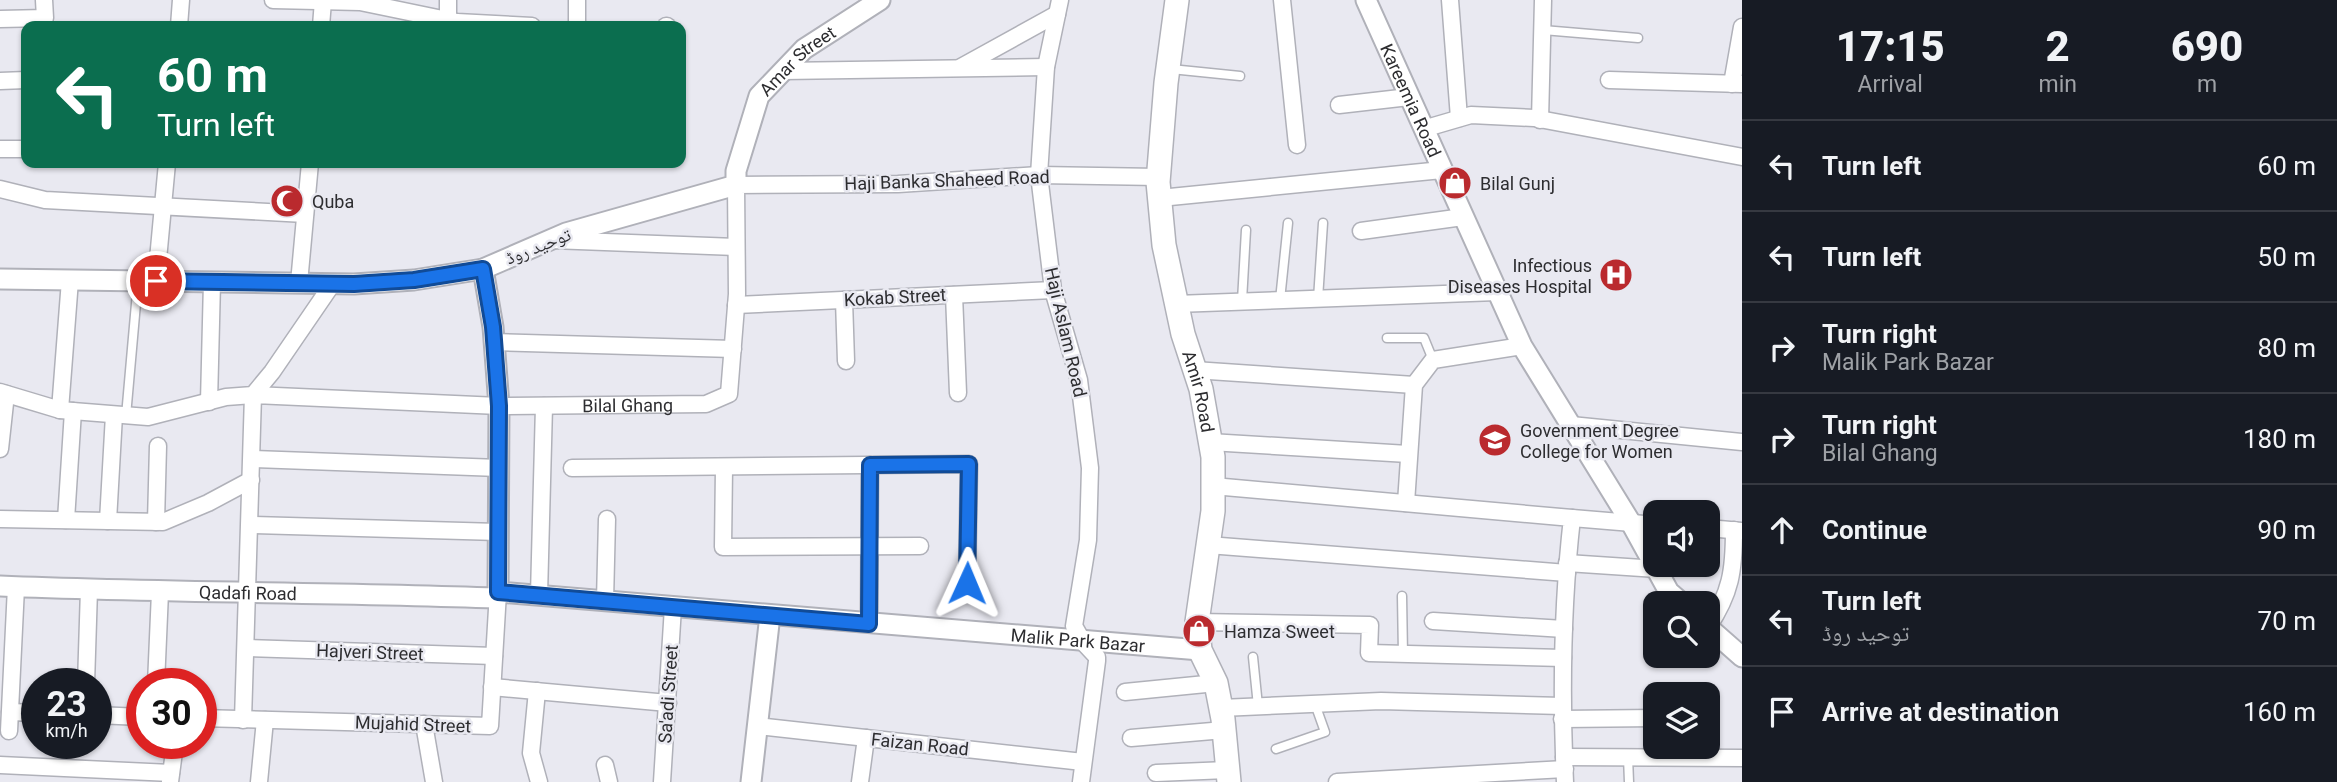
<!DOCTYPE html>
<meta charset="utf-8">
<style>
body{margin:0;font-family:Roboto,"Noto Naskh Arabic",sans-serif;background:#20242c;color:#f1f3f6;height:100vh;display:flex;flex-direction:column;font-size:26px;white-space:nowrap}
*{box-sizing:border-box;margin:0}
p{font-size:23px;color:#9ea1a6}
.icon{flex:none;width:38px;height:38px;fill:none;stroke:currentColor;stroke-width:2;stroke-linecap:round;stroke-linejoin:round}
.map{position:relative;flex:1;overflow:hidden}
.panel{display:flex;flex-direction:column;background:#171b24;width:595px}
.panel>*{flex:none}
.banner{position:absolute;left:21px;top:21px;width:665px;height:147px;border-radius:14px;box-shadow:0 2px 5px #0004;background:#0b6e4f;color:#fff;overflow:hidden}
.buttons{position:absolute;left:1643px;top:500px;display:grid;gap:14px}
.buttons a{display:grid;place-items:center;width:77px;height:77px;border-radius:14px;background:#171b24;box-shadow:0 2px 5px #0004;font-size:35px}
.speed{position:absolute;left:21px;top:668px;display:flex;gap:14px;font-size:35px;font-weight:700;text-align:center}
.speed>*{display:grid;place-content:center;width:91px;height:91px;border-radius:50%;background:#171b24;box-shadow:0 2px 5px #0004;line-height:1}
.speed small{font-size:18px;font-weight:400}
.speed .limit{border:10px solid #d22;background:#fff;color:#111}
.pin{position:absolute;display:grid;place-items:center;width:60px;height:60px;color:#fff;margin:-30px;border:4px solid #fff;border-radius:50%;box-shadow:0 2px 7px #0007}
.me{position:absolute;width:77px;margin:-38px;rotate:1deg;stroke-linejoin:round;filter:drop-shadow(0 0 5px #0008)}
.turn{display:flex;align-items:center;gap:24px;height:147px;padding:0 21px;font-size:32px}
.turn .icon{width:91px;height:91px;stroke-width:2.5}
.turn b{display:block;font-size:49px;line-height:60px}
.eta{display:flex;justify-content:space-evenly;align-items:center;height:119px;text-align:center}
.eta b{font-size:42px;font-weight:800;line-height:49px}
ul{padding:0;list-style:none}
li{display:flex;align-items:center;gap:21px;height:91px;padding:0 21px;border-top:2px solid #363941}
li div{flex:1}
li b{display:block;font-size:26px}
li em{font-style:normal}
main{display:flex;flex:1;min-height:0}
.map>svg:first-child{display:block}
</style>
<main>
<div class="map">
<svg width="1742" height="782" viewBox="0 0 1742 782">
<rect width="100%" height="100%" fill="#e9e9f1"/>
<g fill="none" stroke-linecap="round" stroke-linejoin="round">
<defs>
<g id="service">
<polyline points="1543,30 1638,38"/>
<polyline points="1171,69 1240,76"/>
<polyline points="1318,299 1323,223"/>
<polyline points="1280,300 1288,223"/>
<polyline points="1242,301 1246,230"/>
<polyline points="1387,338 1424,338 1433,360"/>
<polyline points="126,416 138,281"/>
<polyline points="1402,596 1403,655"/>
<polyline points="1253,657 1258,706"/>
<polyline points="1276,749 1325,732 1315,704"/>
<polyline points="1628,757 1629,782"/>
</g>
<g id="minor">
<polyline points="273,0 360,2 457,22 532,26"/>
<polyline points="1060,0 1046,67 1039,175 1053,290 1079,380 1090,468 1088,540 1074,626 1083,642 1097,657 1097,661 1081,782"/>
<polyline points="1282,0 1297,145"/>
<polyline points="1450,0 1459,118"/>
<polyline points="0,19 45,18 44,0"/>
<polyline points="448,20 448,0"/>
<polyline points="179,26 181,0"/>
<polyline points="321,26 323,1"/>
<polyline points="577,26 577,0"/>
<polyline points="666,26 667,26"/>
<polyline points="961,67 1057,14"/>
<polyline points="783,71 1046,67"/>
<polyline points="1609,80 1742,84"/>
<polyline points="0,81 26,80"/>
<polyline points="1732,84 1742,27"/>
<polyline points="1339,105 1409,97"/>
<polyline points="1540,120 1543,0"/>
<polyline points="1423,129 1471,115 1534,118 1742,157"/>
<polyline points="0,149 26,149"/>
<polyline points="0,189 45,200 305,214"/>
<polyline points="1160,198 1442,170"/>
<polyline points="1361,231 1463,217"/>
<polyline points="552,240 736,247"/>
<polyline points="156,281 167,163"/>
<polyline points="299,283 310,163"/>
<polyline points="954,295 958,393"/>
<polyline points="844,300 846,361"/>
<polyline points="1176,304 1497,292"/>
<polyline points="736,305 1053,290"/>
<polyline points="494,342 733,349"/>
<polyline points="1194,370 1414,385"/>
<polyline points="0,392 60,410 148,417 226,397 253,395 272,372 333,283"/>
<polyline points="209,402 212,282"/>
<polyline points="60,410 70,280"/>
<polyline points="1571,425 1742,442"/>
<polyline points="1210,442 1408,454"/>
<polyline points="0,449 6,394"/>
<polyline points="252,459 499,468"/>
<polyline points="572,468 969,464 967,583"/>
<polyline points="724,468 723,547 920,546"/>
<path d="M1213 486 1572 518C1562 606 1561 694 1565 782"/>
<polyline points="1406,503 1414,385 1433,360 1522,346"/>
<polyline points="1572,518 1656,525"/>
<polyline points="0,519 163,522 208,503 251,480"/>
<polyline points="66,520 73,411"/>
<polyline points="108,521 114,415"/>
<polyline points="156,522 158,446"/>
<polyline points="251,525 498,532"/>
<polyline points="1708,528 1742,531"/>
<polyline points="1208,545 1567,573"/>
<polyline points="1567,563 1657,569"/>
<polyline points="539,595 544,406"/>
<polyline points="605,601 607,519"/>
<polyline points="1433,621 1564,629"/>
<polyline points="1197,622 1370,625 1369,653 1563,658"/>
<polyline points="869,623 870,465"/>
<path d="M1708 627C1731 593 1734 570 1734 530"/>
<polyline points="246,648 494,656"/>
<polyline points="86,684 89,589"/>
<polyline points="156,684 160,592"/>
<polyline points="492,687 668,703"/>
<polyline points="537,691 531,753 539,782"/>
<polyline points="1125,692 1216,683"/>
<polyline points="1221,708 1381,701 1562,706"/>
<polyline points="10,712 37,713"/>
<polyline points="96,715 142,717"/>
<polyline points="201,718 490,726 498,592"/>
<polyline points="1562,719 1656,718"/>
<path id="s1" d="M243 720 253 395 499 406 706 404 729 394 737 294 736 185 898 184 1039 175 1158 177"/>
<polyline points="424,724 434,782"/>
<polyline points="757,726 1083,762"/>
<polyline points="9,731 16,587"/>
<polyline points="1131,738 1224,730"/>
<polyline points="1564,757 1742,758"/>
<polyline points="0,765 171,773"/>
<polyline points="605,765 609,782"/>
<polyline points="1156,773 1227,770"/>
<polyline points="170,782 175,744"/>
<polyline points="259,782 265,720"/>
<polyline points="662,782 673,607"/>
<polyline points="860,782 866,738"/>
<polyline points="1337,782 1565,769"/>
</g>
<g id="tertiary">
<path id="s2" d="M1366 0 1522 346 1631 523 1669 592 1683 604"/>
<path id="s3" d="M483 269 493 327 499 406 498 592 1200 650"/>
<path id="s4" d="M0 279 354 284 414 280 483 269 566 233 736 185V171L759 96 804 49 880 0"/>
<path id="s5" d="M0 586C166 593 332 592 497 598"/>
<polyline points="1708,627 1742,657"/>
<polyline points="751,782 770,615"/>
</g>
<g id="secondary">
<path id="s6" d="M1177 0 1166 83 1158 182 1164 245 1183 334 1201 389 1213 457V511L1197 622 1200 650 1216 683 1223 719 1229 782"/>
</g>
</defs>
<use href="#service" stroke="#b0b1b9" stroke-width="11"/>
<use href="#minor" stroke="#b0b1b9" stroke-width="19"/>
<use href="#tertiary" stroke="#b0b1b9" stroke-width="23"/>
<use href="#secondary" stroke="#b0b1b9" stroke-width="26"/>
<use href="#service" stroke="#fff" stroke-width="8"/>
<use href="#minor" stroke="#fff" stroke-width="16"/>
<use href="#tertiary" stroke="#fff" stroke-width="19"/>
<use href="#secondary" stroke="#fff" stroke-width="23"/>
</g>
<g fill="none" stroke-linecap="round" stroke-linejoin="round">
<defs>
<polyline id="route" points="156,281 354,284 414,280 483,269 493,327 499,406 498,592 869,624 870,465 969,464 967,583"/>
</defs>
<use href="#route" stroke="#114b97" stroke-width="18"/>
<use href="#route" stroke="#1a73e8" stroke-width="12"/>
</g>
<defs>
<symbol id="shop-disc" viewBox="-11 -11 22 22"><circle r="9.5" fill="#ba2a2e" stroke="#e9e9f1"/><path d="M-5-2.5h2.3a2.7 3.5 0 0 1 5.4 0H5L5.5 6h-11ZM-1.5-2.5h3a1.5 2.3 0 0 0-3 0Z" fill="#fff"/></symbol>
<symbol id="mosque-disc" viewBox="-11 -11 22 22"><circle r="9.5" fill="#ba2a2e" stroke="#e9e9f1"/><path d="M3.5-4.9A6 6 0 1 0 3.5 4.9A5 5 0 1 1 3.5-4.9Z" fill="#fff"/></symbol>
<symbol id="hospital-disc" viewBox="-11 -11 22 22"><circle r="9.5" fill="#ba2a2e" stroke="#e9e9f1"/><path d="M-5-5h3v3.5h4V-5h3V5h-3V1.5h-4V5h-3Z" fill="#fff"/></symbol>
<symbol id="university-disc" viewBox="-11 -11 22 22"><circle r="9.5" fill="#ba2a2e" stroke="#e9e9f1"/><path d="M0-5L7-2L0 1L-7-2ZM-4 1L0 2.5L4 1V4Q0 6-4 4Z" fill="#fff"/></symbol>
</defs>
<g fill-rule="evenodd">
<use href="#shop-disc" x="1436" y="164" width="38" height="38"/>
<use href="#mosque-disc" x="268" y="182" width="38" height="38"/>
<use href="#hospital-disc" x="1597" y="256" width="38" height="38"/>
<use href="#university-disc" x="1476" y="421" width="38" height="38"/>
<use href="#shop-disc" x="1180" y="612" width="38" height="38"/>
</g>
<g text-anchor="middle" dominant-baseline="central" stroke-width="5" stroke-linejoin="round" paint-order="stroke">
<g font-size="18" fill="#2d2d30" stroke="#e9e9f1">
<text stroke="none"><textPath href="#s4" startOffset="896">Amar Street</textPath></text>
<text stroke="none"><textPath href="#s2" startOffset="110">Kareemia Road</textPath></text>
<text transform="translate(947 180) rotate(-2)">Haji Banka Shaheed Road</text>
<text transform="translate(538 246) rotate(-22)">توحید روڈ</text>
<text transform="translate(895 297) rotate(-3)">Kokab Street</text>
<text transform="translate(1066 332) rotate(77)">Haji Aslam Road</text>
<text stroke="none"><textPath href="#s6" startOffset="397">Amir Road</textPath></text>
<text stroke="none"><textPath href="#s1" startOffset="700">Bilal Ghang</textPath></text>
<text stroke="none"><textPath href="#s5" startOffset="248">Qadafi Road</textPath></text>
<text stroke="none"><textPath href="#s3" startOffset="906">Malik Park Bazar</textPath></text>
<text transform="translate(370 652) rotate(2)">Hajveri Street</text>
<text transform="translate(668 694) rotate(-86)">Sa'adi Street</text>
<text transform="translate(413 724) rotate(2)">Mujahid Street</text>
<text transform="translate(920 744) rotate(6)">Faizan Road</text>
</g>
<g font-size="18" fill="#2d2d30" stroke="#e9e9f1" text-anchor="start">
<text x="1480" y="183">Bilal Gunj</text>
<text x="312" y="201">Quba</text>
<text x="1592" y="265" text-anchor="end">Infectious<tspan x="1592" dy="21">Diseases Hospital</tspan></text>
<text x="1520" y="430">Government Degree<tspan x="1520" dy="21">College for Women</tspan></text>
<text x="1224" y="631">Hamza Sweet</text>
</g>
</g>
</svg>
<div class="buttons">
<a><svg class="icon" aria-label="sound" viewBox="0 0 24 24"><path d="M4 9h4l5-4v14l-5-4H4zM17 9q2 3 0 6"/></svg></a>
<a><svg class="icon" aria-label="search" viewBox="0 0 24 24"><circle cx="10" cy="10" r="6"/><path d="M15 15l6 6"/></svg></a>
<a><svg class="icon" aria-label="layers" viewBox="0 0 24 24"><path d="M12 4l9 5-9 5-9-5zM3 14l9 5 9-5"/></svg></a>
</div>
<div class="speed"><div>23<small>km/h</small></div><div class="limit">30</div></div>
<div class="pin" style="left:156px;top:281px;background:#d93025"><svg class="icon" aria-label="arrive" viewBox="0 0 24 24"><path d="M6 21V4h12l-3 4 3 4H6"/></svg></div>
<svg class="me" style="left:967px;top:583px" viewBox="-20 -20 40 40"><path d="M0-17L14 15 0 8-14 15z" fill="#1a73e8" stroke="#fff" stroke-width="4"/></svg>
<div class="banner">
<div class="turn"><svg class="icon" aria-label="left" viewBox="0 0 24 24"><path d="M17 20v-9H6M10 6l-5 5 5 5"/></svg><div><b>60 m</b>Turn left</div></div>
</div>
</div>
<section class="panel">
<div class="eta">
<div><b>17:15</b><p>Arrival</p></div>
<div><b>2</b><p>min</p></div>
<div><b>690</b><p>m</p></div>
</div>
<ul>
<li><svg class="icon" aria-label="left" viewBox="0 0 24 24"><path d="M17 20v-9H6M10 6l-5 5 5 5"/></svg><div><b>Turn left</b></div><em>60 m</em></li>
<li><svg class="icon" aria-label="left" viewBox="0 0 24 24"><path d="M17 20v-9H6M10 6l-5 5 5 5"/></svg><div><b>Turn left</b></div><em>50 m</em></li>
<li><svg class="icon" aria-label="right" viewBox="0 0 24 24"><path d="M7 20v-9h11M14 6l5 5-5 5"/></svg><div><b>Turn right</b><p>Malik Park Bazar</p></div><em>80 m</em></li>
<li><svg class="icon" aria-label="right" viewBox="0 0 24 24"><path d="M7 20v-9h11M14 6l5 5-5 5"/></svg><div><b>Turn right</b><p>Bilal Ghang</p></div><em>180 m</em></li>
<li><svg class="icon" aria-label="ahead" viewBox="0 0 24 24"><path d="M12 20V5M6 11l6-6 6 6"/></svg><div><b>Continue</b></div><em>90 m</em></li>
<li><svg class="icon" aria-label="left" viewBox="0 0 24 24"><path d="M17 20v-9H6M10 6l-5 5 5 5"/></svg><div><b>Turn left</b><p>توحید روڈ</p></div><em>70 m</em></li>
<li><svg class="icon" aria-label="arrive" viewBox="0 0 24 24"><path d="M6 21V4h12l-3 4 3 4H6"/></svg><div><b>Arrive at destination</b></div><em>160 m</em></li>
</ul>
</section>
</main>
